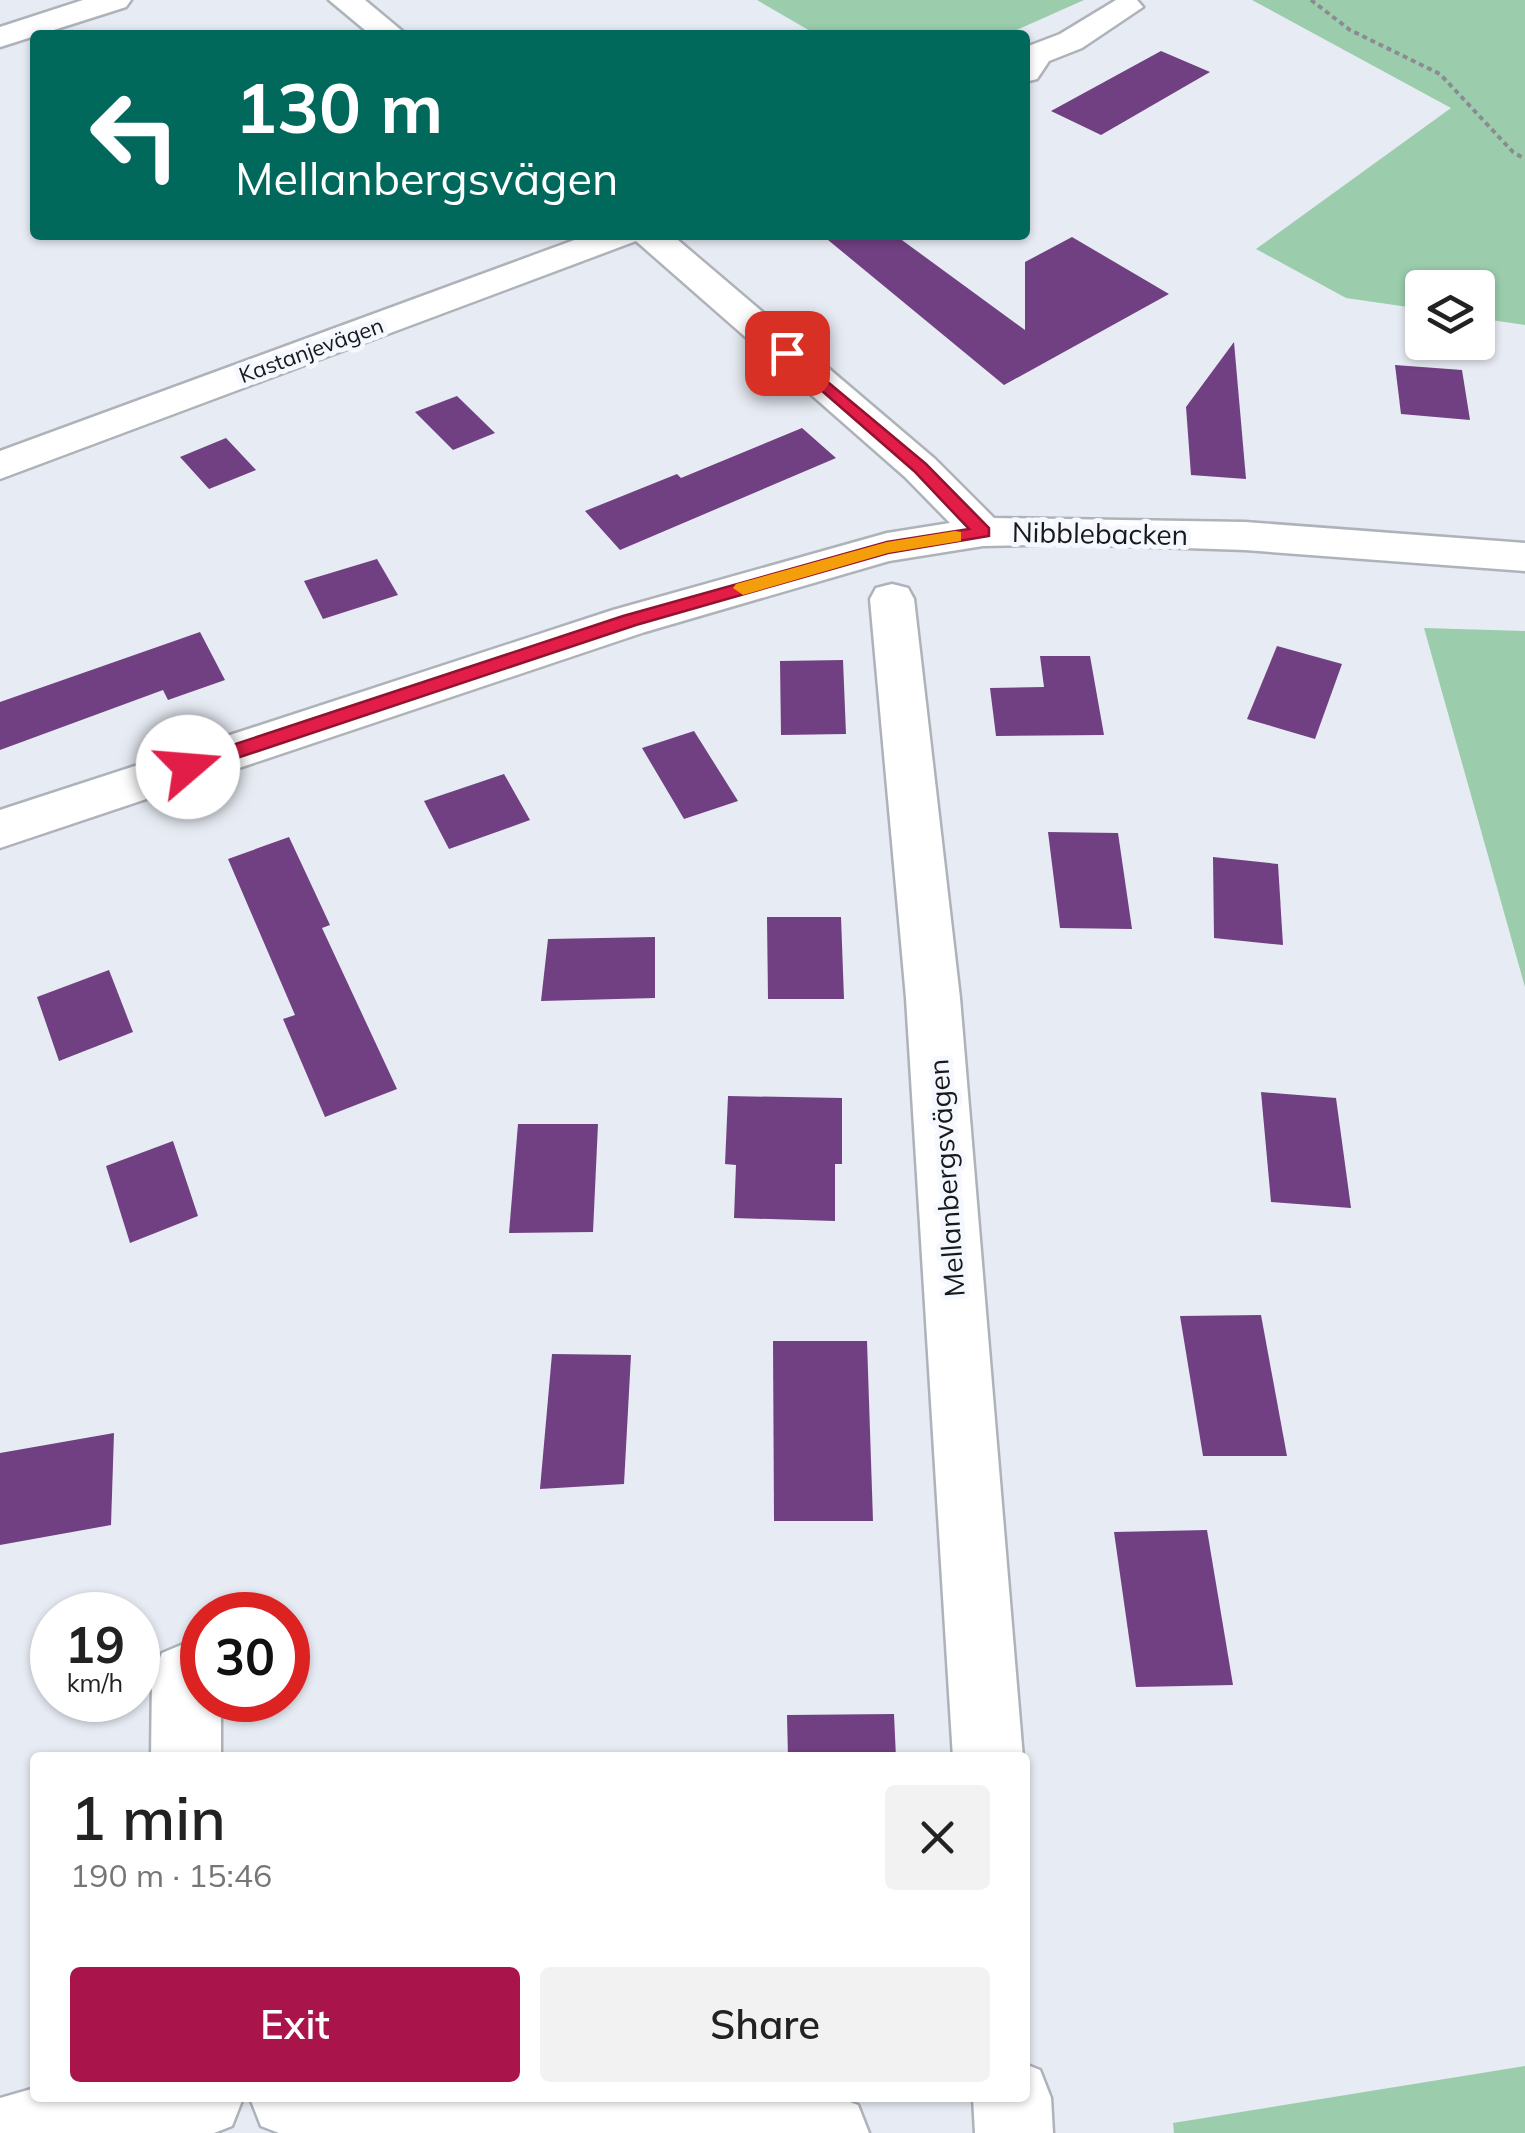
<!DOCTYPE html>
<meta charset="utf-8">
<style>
body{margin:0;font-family:Mulish,sans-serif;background:#f2f2f2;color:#222;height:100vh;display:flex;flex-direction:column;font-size:38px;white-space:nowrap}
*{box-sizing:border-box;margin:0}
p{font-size:32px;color:#767676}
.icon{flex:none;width:55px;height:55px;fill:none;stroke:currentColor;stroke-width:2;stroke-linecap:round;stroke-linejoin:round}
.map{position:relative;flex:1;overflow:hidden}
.drawer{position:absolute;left:30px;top:1752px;width:1000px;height:350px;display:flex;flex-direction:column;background:#fff;border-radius:10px;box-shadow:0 2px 8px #0004}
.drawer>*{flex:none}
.hud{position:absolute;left:30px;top:30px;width:1000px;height:210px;border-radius:10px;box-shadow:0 2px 8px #0004;background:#00695c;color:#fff;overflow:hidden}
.tools{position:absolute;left:1405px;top:270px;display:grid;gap:20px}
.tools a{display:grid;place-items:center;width:90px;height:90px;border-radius:10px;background:#fff;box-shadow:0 2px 8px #0004;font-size:50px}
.speed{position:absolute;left:30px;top:1592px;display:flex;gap:20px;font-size:50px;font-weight:700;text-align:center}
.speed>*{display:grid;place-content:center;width:130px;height:130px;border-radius:50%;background:#fff;box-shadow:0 2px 8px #0004;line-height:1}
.speed small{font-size:25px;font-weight:400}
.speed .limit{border:15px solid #d22;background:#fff;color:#111}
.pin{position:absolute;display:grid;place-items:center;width:85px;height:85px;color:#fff;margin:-42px;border-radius:20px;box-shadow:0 5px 15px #0006}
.me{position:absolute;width:110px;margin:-55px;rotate:72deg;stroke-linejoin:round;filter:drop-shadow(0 0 8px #0008)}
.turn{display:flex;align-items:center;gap:35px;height:210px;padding:0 40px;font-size:45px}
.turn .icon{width:130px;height:130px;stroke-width:2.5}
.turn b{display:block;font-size:70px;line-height:85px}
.round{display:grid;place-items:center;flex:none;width:105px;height:105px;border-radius:10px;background:#f2f2f2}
.headline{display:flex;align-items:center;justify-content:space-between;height:170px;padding:0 40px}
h1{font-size:60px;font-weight:600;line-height:75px}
.action{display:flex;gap:20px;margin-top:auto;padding:20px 40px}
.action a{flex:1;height:115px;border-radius:10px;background:#a9154a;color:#fff;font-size:40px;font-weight:600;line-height:115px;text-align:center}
.action a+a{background:#f2f2f2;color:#222}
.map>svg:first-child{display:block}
</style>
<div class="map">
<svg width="1525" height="2133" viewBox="0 0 1525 2133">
<rect width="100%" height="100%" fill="#e7ebf3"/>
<g fill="#9bcdac">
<polygon points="757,0 1084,0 1005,35 817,35"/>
<polygon points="1252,0 1525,0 1525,325 1478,318 1478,288 1422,288 1422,309 1346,298 1256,249 1451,108"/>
<polygon points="1424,628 1525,631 1525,987"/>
<polygon points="1525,2066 1525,2133 1174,2133 1173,2123"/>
</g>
<g fill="#714082">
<polygon points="1161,51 1210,72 1101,135 1051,111"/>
<polygon points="822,235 895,235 1025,330 1025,262 1072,237 1169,294 1004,385"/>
<polygon points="1234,342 1246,479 1191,475 1186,407"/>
<polygon points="1395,365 1462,370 1470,420 1401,414"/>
<polygon points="457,396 495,433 453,450 415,412"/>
<polygon points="802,428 836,458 620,550 585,511 677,474 681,478"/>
<polygon points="226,438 256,470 209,489 180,457"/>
<polygon points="377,559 398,595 323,619 304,581"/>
<polygon points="200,632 225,680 168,700 163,690 0,750 0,702"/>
<polygon points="1277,646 1342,664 1315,739 1247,719"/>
<polygon points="1040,656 1090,656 1104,735 996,736 990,688 1044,687"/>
<polygon points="843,660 846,734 781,735 780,661"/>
<polygon points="694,731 738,801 684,819 642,748"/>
<polygon points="504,774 530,820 449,849 424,801"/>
<polygon points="1048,832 1118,833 1132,929 1060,928"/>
<polygon points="289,837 330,925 322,928 397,1089 325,1117 283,1019 295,1015 228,859"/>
<polygon points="1213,857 1278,864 1283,945 1214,938"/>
<polygon points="767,917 841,917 844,999 768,999"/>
<polygon points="655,937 655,998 541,1001 548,939"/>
<polygon points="109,970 133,1032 59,1061 37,997"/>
<polygon points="1261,1092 1336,1098 1351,1208 1271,1202"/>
<polygon points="728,1096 842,1098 842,1164 835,1164 835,1221 734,1218 736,1165 725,1164"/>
<polygon points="518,1124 598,1124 593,1232 509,1233"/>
<polygon points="173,1141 198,1216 130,1243 106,1166"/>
<polygon points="1261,1315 1287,1456 1203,1456 1180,1316"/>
<polygon points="773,1341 867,1341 873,1521 774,1521"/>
<polygon points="552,1354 631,1355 624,1484 540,1489"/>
<polygon points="114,1433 111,1525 0,1545 0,1453"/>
<polygon points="1207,1530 1233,1685 1136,1687 1114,1532"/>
<polygon points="894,1714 896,1758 788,1758 787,1715"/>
</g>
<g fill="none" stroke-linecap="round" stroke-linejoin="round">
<defs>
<g id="minor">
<polygon points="83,0 131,0 126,7 0,47 0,27"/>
<polygon points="329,0 365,0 407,35 371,35"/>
<polygon points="1116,0 1137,0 1143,7 1082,48 1049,61 1037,79 1025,82 1026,47 1060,34"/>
<polygon points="588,235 672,235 935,459 994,518 1245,522 1525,543 1525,571 1245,550 1067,544 983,546 889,561 645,632 0,848 0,810 613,610 887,533 950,523 905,477 636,241 0,479 0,451"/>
<polygon points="892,584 908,588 914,599 960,998 1023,1758 953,1758 906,998 870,599 876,588"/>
<polygon points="186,1643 202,1650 202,1700 221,1700 221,1758 151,1758 152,1677 162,1653"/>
<polygon points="1025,2064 1040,2070 1051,2098 1053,2133 975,2133 973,2098 1025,2098"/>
<polygon points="35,2088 35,2098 243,2098 232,2126 214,2133 0,2133 0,2098"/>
<polygon points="250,2098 839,2098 858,2105 869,2133 279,2133 261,2126"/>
</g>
</defs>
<use href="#minor" stroke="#aeb2b9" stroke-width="5"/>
<polyline stroke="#8a8c92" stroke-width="4" stroke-dasharray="5 4" stroke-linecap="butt" points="1311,0 1350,30 1440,74 1513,152 1525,159"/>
<use href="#minor" fill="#fff" fill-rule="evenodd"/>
</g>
<polygon fill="#e11d48" stroke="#92132f" stroke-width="2.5" points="787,348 926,464 989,528 989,536 888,553 636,625 195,772 181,772 181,762 623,616 887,542 969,529 914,471 782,356 779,353"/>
<polygon fill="#f59e0b" points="955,531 961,532 961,541 888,553 743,595 733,588 736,584 887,542"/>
<g text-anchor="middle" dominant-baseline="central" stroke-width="10" stroke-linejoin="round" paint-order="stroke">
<g font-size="22" fill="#18191c" stroke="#f5f8fe">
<text transform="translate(311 350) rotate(-20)">Kastanjevägen</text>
</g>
<g font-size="28" fill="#18191c" stroke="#f5f8fe">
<text transform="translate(1100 533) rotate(1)">Nibblebacken</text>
<text transform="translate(946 1178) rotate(-94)">Mellanbergsvägen</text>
</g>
</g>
</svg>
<div class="tools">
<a><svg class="icon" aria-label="layers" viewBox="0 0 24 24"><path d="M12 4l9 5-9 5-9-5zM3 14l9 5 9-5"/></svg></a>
</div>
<div class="speed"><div>19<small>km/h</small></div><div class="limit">30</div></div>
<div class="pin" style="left:787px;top:353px;background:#d93025"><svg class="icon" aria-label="arrive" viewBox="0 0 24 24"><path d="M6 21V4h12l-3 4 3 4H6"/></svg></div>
<svg class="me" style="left:188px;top:767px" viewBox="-20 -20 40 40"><circle r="19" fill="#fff"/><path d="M0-13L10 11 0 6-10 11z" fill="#e11d48"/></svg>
<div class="hud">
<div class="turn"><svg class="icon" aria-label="left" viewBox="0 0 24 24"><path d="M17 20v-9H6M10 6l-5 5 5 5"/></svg><div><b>130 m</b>Mellanbergsvägen</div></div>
</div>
<section class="drawer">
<div class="headline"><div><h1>1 min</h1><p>190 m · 15:46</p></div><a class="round"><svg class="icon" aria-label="close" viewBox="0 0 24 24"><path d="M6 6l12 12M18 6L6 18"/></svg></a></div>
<div class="action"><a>Exit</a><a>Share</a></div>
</section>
</div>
